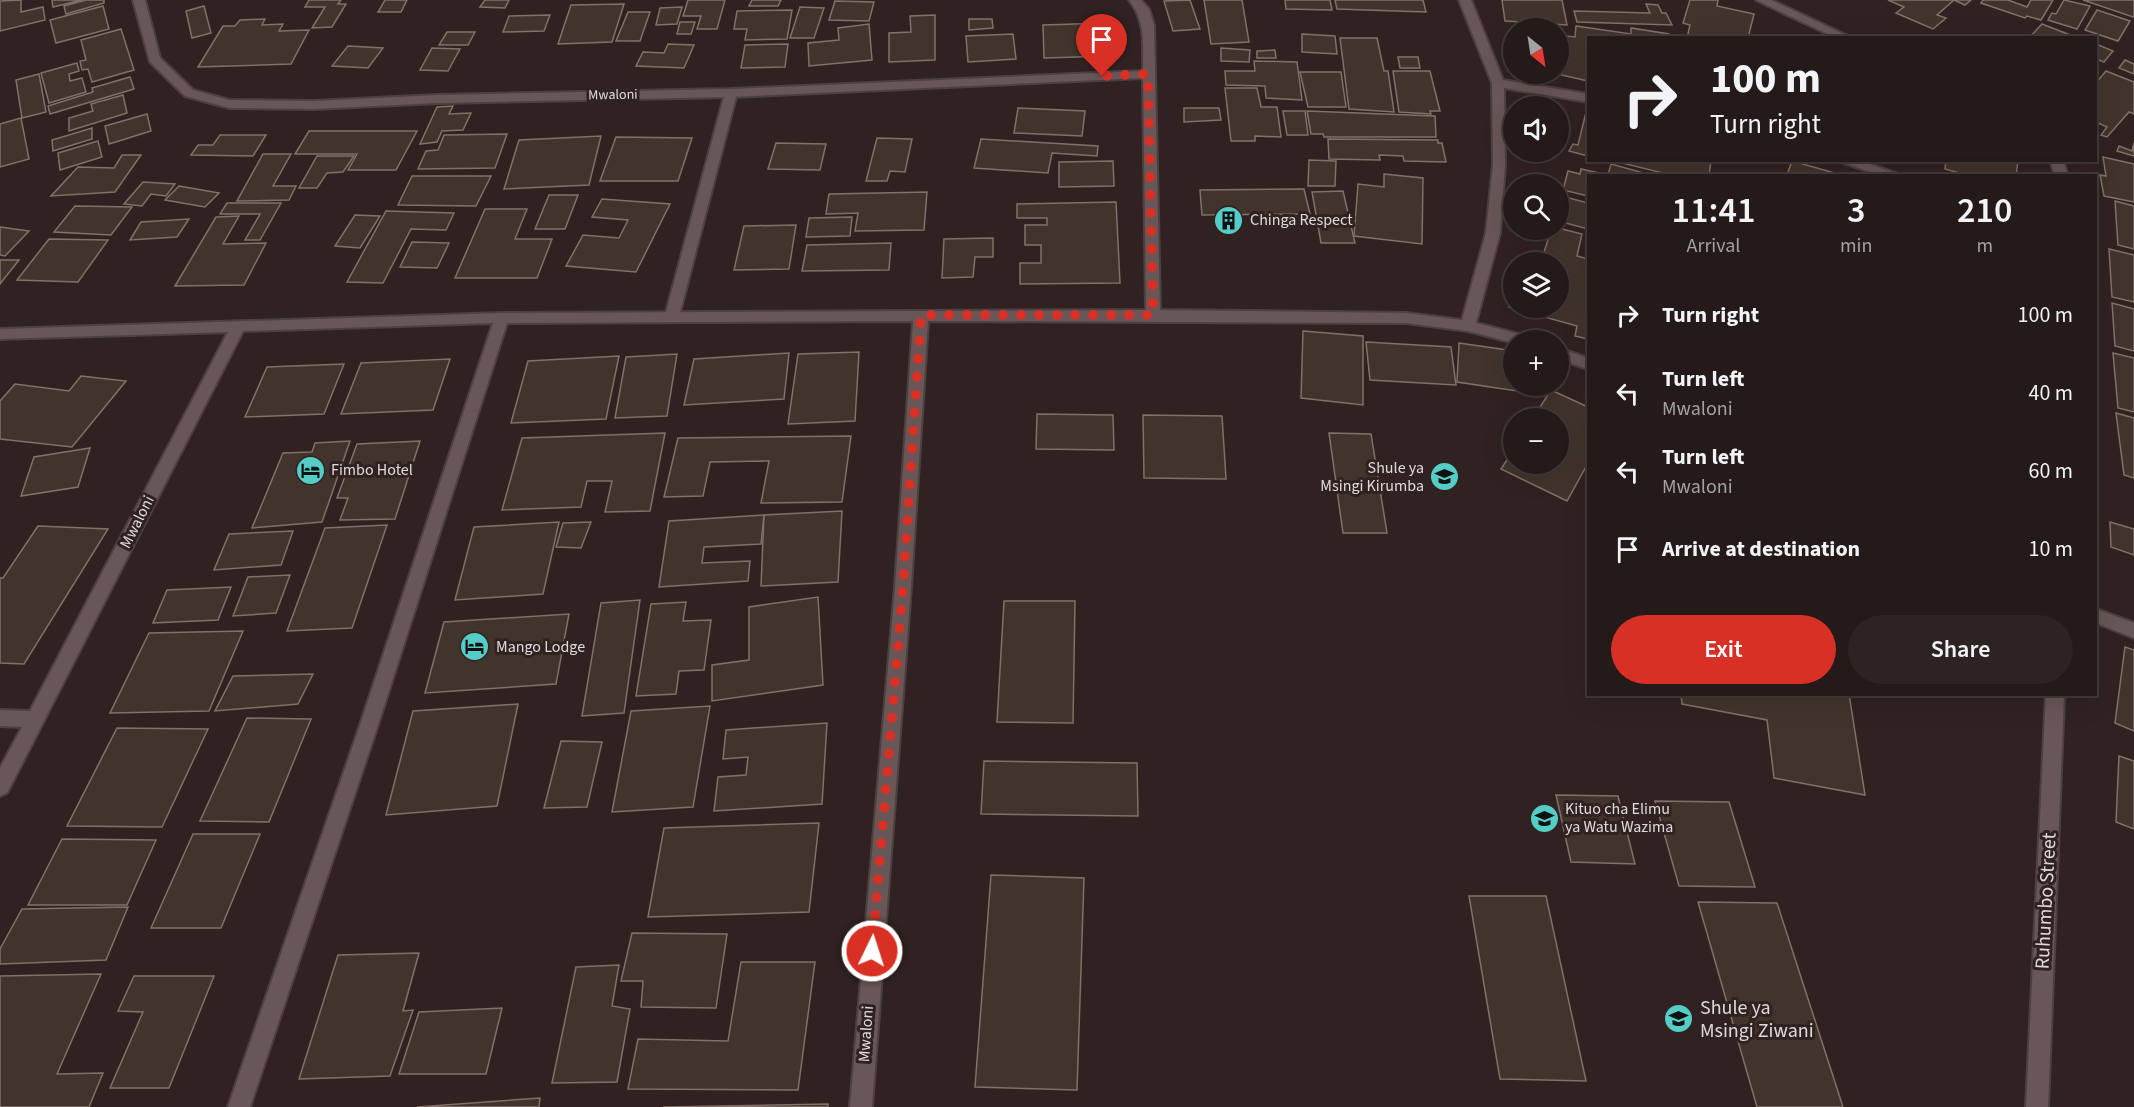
<!DOCTYPE html>
<meta charset="utf-8">
<style>
body{margin:0;font-family:"Source Sans 3",sans-serif;background:#2d2323;color:#f1f3f6;height:100vh;display:flex;flex-direction:column;font-size:22px;white-space:nowrap}
*{box-sizing:border-box;margin:0}
p{font-size:20px;color:#a3a1a2}
.icon{flex:none;width:33px;height:33px;fill:none;stroke:currentColor;stroke-width:2;stroke-linecap:round;stroke-linejoin:round}
.map{position:relative;flex:1;overflow:hidden}
.details{position:absolute;left:1587px;top:174px;width:510px;height:522px;display:flex;flex-direction:column;background:#251a1a;border-radius:0px;box-shadow:0 6px 24px #0002,0 0 0 2px #423839}
.details>*{flex:none}
.top-card{position:absolute;left:1587px;top:36px;width:510px;height:126px;border-radius:0px;box-shadow:0 6px 24px #0002,0 0 0 2px #423839;background:#251a1a;color:#f1f3f6;overflow:hidden}
.needle{width:39px;rotate:150deg}
.tools{position:absolute;left:1503px;top:18px;display:grid;gap:12px}
.tools a{display:grid;place-items:center;width:66px;height:66px;border-radius:50%;background:#251a1a;box-shadow:0 6px 24px #0002,0 0 0 2px #423839;font-size:30px}
.pin{position:absolute;display:grid;place-items:center;width:51px;height:51px;color:#fff;margin:-62px -26px;border-radius:50% 50% 50% 0;rotate:-45deg;box-shadow:0 0 6px #0007}
.pin .icon{rotate:45deg}
.me{position:absolute;width:66px;margin:-33px;rotate:4deg;stroke-linejoin:round;filter:drop-shadow(0 0 4px #0008)}
.turn{display:flex;align-items:center;gap:21px;height:126px;padding:0 24px;font-size:27px}
.turn .icon{width:78px;height:78px;stroke-width:2.5}
.turn b{display:block;font-size:42px;line-height:51px}
.eta{display:flex;justify-content:space-evenly;align-items:center;height:102px;text-align:center}
.eta b{font-size:36px;font-weight:600;line-height:42px}
.button{display:flex;gap:12px;margin-top:auto;padding:12px 24px}
.button a{flex:1;height:69px;border-radius:36px;background:#d93025;color:#fff;font-size:24px;font-weight:600;line-height:69px;text-align:center}
.button a+a{background:#2d2323;color:#f1f3f6}
ul{padding:0;list-style:none}
li{display:flex;align-items:center;gap:18px;height:78px;padding:0 24px}
li div{flex:1}
li b{display:block;font-size:22px}
li em{font-style:normal}
.map>svg:first-child{display:block}
</style>
<div class="map">
<svg width="2134" height="1107" viewBox="0 0 2134 1107">
<rect width="100%" height="100%" fill="#312222"/>
<g fill="#41342c" stroke="#817168" stroke-width="1.5">
<polygon points="21,0 21,12 43,7 45,20 0,31 0,1"/>
<polygon points="52,0 82,0 53,7"/>
<polygon points="86,0 104,0 104,3 66,14 64,6"/>
<polygon points="309,0 341,0 338,4 346,4 332,27 312,28 325,7 305,7"/>
<polygon points="385,0 407,0 401,12 378,12"/>
<polygon points="485,0 509,0 505,8 480,7"/>
<polygon points="688,0 725,0 717,29 697,29 701,16 683,16"/>
<polygon points="752,0 781,0 778,6 749,6"/>
<polygon points="1190,0 1200,29 1173,31 1164,1"/>
<polygon points="1204,0 1242,0 1249,42 1211,44"/>
<polygon points="1285,0 1330,0 1332,10 1286,9"/>
<polygon points="1335,0 1423,0 1426,12 1337,9"/>
<polygon points="1502,0 1562,0 1567,25 1505,21"/>
<polygon points="1690,0 1718,0 1717,6 1754,14 1748,38 1687,38 1690,25 1683,23"/>
<polygon points="1888,0 1971,0 1965,5 1954,0 1937,15 1946,18 1933,29 1896,13 1904,7"/>
<polygon points="1983,0 2008,0 2027,7 2031,0 2053,0 2041,20 2027,16 2025,18 1981,3"/>
<polygon points="2064,0 2090,6 2077,29 2048,20 2052,13 2056,14"/>
<polygon points="2083,0 2134,0 2134,16 2133,17"/>
<polygon points="835,1 874,2 869,21 829,20"/>
<polygon points="624,4 612,42 558,44 571,5"/>
<polygon points="1646,4 1658,5 1662,13 1666,13 1672,25 1577,22 1574,11 1650,13"/>
<polygon points="103,6 109,29 56,43 50,20"/>
<polygon points="204,6 211,33 192,38 186,11"/>
<polygon points="682,7 677,24 656,25 660,8"/>
<polygon points="800,7 824,8 814,38 790,38"/>
<polygon points="792,10 787,39 745,40 747,29 734,29 737,11"/>
<polygon points="2097,10 2130,21 2118,41 2085,30"/>
<polygon points="628,12 650,12 640,41 616,41"/>
<polygon points="550,15 544,31 503,32 509,16"/>
<polygon points="935,15 935,60 889,62 889,33 911,32 910,16"/>
<polygon points="265,19 262,25 283,24 279,31 309,30 291,64 198,67 223,26 235,26 240,20"/>
<polygon points="969,19 992,19 993,28 969,30"/>
<polygon points="680,22 695,22 691,34 677,34"/>
<polygon points="1106,23 1109,56 1044,58 1043,25"/>
<polygon points="869,24 872,60 809,66 808,43 839,40 838,28"/>
<polygon points="2042,24 2078,38 2029,38"/>
<polygon points="1576,26 1631,34 1631,28 1669,34 1669,38 1588,38 1588,81 1557,74 1558,35 1575,37"/>
<polygon points="121,29 134,70 92,82 88,69 82,70 80,61 86,60 81,40"/>
<polygon points="447,32 475,32 468,45 439,45"/>
<polygon points="1013,34 1016,59 968,62 966,36"/>
<polygon points="1302,34 1335,36 1337,54 1302,52"/>
<polygon points="1340,38 1377,38 1384,71 1388,71 1394,112 1349,109"/>
<polygon points="668,44 694,45 684,68 636,66 643,52 664,53"/>
<polygon points="788,44 785,67 741,68 745,45"/>
<polygon points="2096,44 2113,51 2104,62 2096,59"/>
<polygon points="348,46 383,48 368,68 332,66"/>
<polygon points="432,48 460,49 448,71 420,70"/>
<polygon points="1221,48 1250,50 1249,62 1221,61"/>
<polygon points="1275,50 1276,58 1257,58 1257,51"/>
<polygon points="1398,57 1418,57 1420,68 1400,68"/>
<polygon points="2125,60 2134,64 2134,74 2119,68"/>
<polygon points="1254,61 1297,62 1302,100 1266,98 1265,86 1226,85 1225,71 1255,71"/>
<polygon points="77,63 79,71 69,74 70,81 82,78 86,92 49,103 41,73"/>
<polygon points="1393,71 1430,71 1440,111 1430,111 1431,114 1399,112"/>
<polygon points="2106,71 2134,82 2134,114 2129,112 2107,137 2101,135 2107,127 2096,122 2096,83"/>
<polygon points="1300,72 1341,72 1346,107 1308,107"/>
<polygon points="39,74 46,112 22,118 16,80"/>
<polygon points="130,77 134,89 50,114 48,106 93,92 92,88"/>
<polygon points="1225,88 1257,88 1261,107 1277,107 1281,137 1255,136 1255,141 1231,141"/>
<polygon points="123,95 127,113 69,131 69,118 93,111 91,104"/>
<polygon points="1588,104 1588,156 1569,151 1573,144 1578,145"/>
<polygon points="453,106 449,114 471,113 463,130 442,131 437,142 420,144 437,107"/>
<polygon points="1018,108 1085,111 1082,136 1014,133"/>
<polygon points="1184,108 1219,108 1221,120 1184,122"/>
<polygon points="1283,111 1305,111 1308,135 1287,135"/>
<polygon points="1307,111 1435,116 1436,137 1324,137 1323,134 1311,134"/>
<polygon points="147,114 151,131 109,144 105,126"/>
<polygon points="21,118 29,159 0,167 0,124"/>
<polygon points="92,128 92,139 53,151 52,140"/>
<polygon points="309,131 417,131 396,170 348,170 357,154 295,154"/>
<polygon points="507,134 495,168 418,169 426,151 438,150 444,135"/>
<polygon points="220,135 266,135 253,156 191,155 198,145 213,145"/>
<polygon points="601,136 589,185 504,189 519,140"/>
<polygon points="616,137 692,138 678,181 600,181"/>
<polygon points="877,138 912,139 905,172 890,171 887,181 866,181"/>
<polygon points="981,139 1098,146 1097,156 1052,153 1048,173 974,168"/>
<polygon points="1328,139 1438,140 1438,143 1442,143 1446,162 1404,161 1403,156 1379,155 1380,160 1329,159"/>
<polygon points="98,141 102,157 60,170 58,153"/>
<polygon points="776,143 826,144 820,170 768,169"/>
<polygon points="2134,143 2134,156 2117,151 2119,146 2132,151"/>
<polygon points="263,154 291,154 273,186 296,186 289,200 237,201"/>
<polygon points="122,155 141,155 115,192 51,196 78,167 114,168"/>
<polygon points="317,156 354,156 343,172 327,173 317,188 299,188"/>
<polygon points="2103,157 2134,164 2134,202 2104,196 2100,175 2106,176"/>
<polygon points="1309,160 1336,161 1335,186 1308,186"/>
<polygon points="1610,160 1711,160 1709,176 1675,176"/>
<polygon points="1946,160 2018,160 2016,176 1970,176 1945,169"/>
<polygon points="1113,161 1114,186 1059,187 1059,162"/>
<polygon points="1792,161 1842,175 1842,176 1787,175"/>
<polygon points="1611,164 1651,175 1588,176 1588,196 1563,190 1568,171 1580,174 1581,169 1608,175"/>
<polygon points="1384,174 1423,178 1422,244 1354,236 1358,184 1384,187"/>
<polygon points="412,176 491,176 476,206 398,205"/>
<polygon points="143,182 175,184 166,196 151,194 142,206 124,204"/>
<polygon points="179,186 219,193 205,207 165,200"/>
<polygon points="1304,189 1310,214 1202,215 1200,190"/>
<polygon points="1343,191 1355,243 1321,243 1312,192"/>
<polygon points="927,192 924,230 855,231 858,213 826,214 829,194"/>
<polygon points="549,195 578,195 565,229 535,229"/>
<polygon points="1558,195 1588,203 1588,229 1558,221"/>
<polygon points="602,199 670,204 636,272 566,266 583,235 619,238 628,220 592,217"/>
<polygon points="2115,201 2134,206 2134,249 2118,245"/>
<polygon points="1116,202 1120,283 1020,284 1020,263 1041,263 1041,245 1025,245 1025,225 1047,225 1047,218 1017,218 1017,204"/>
<polygon points="227,203 281,203 260,240 245,240 260,214 220,214"/>
<polygon points="75,206 132,207 111,235 54,232"/>
<polygon points="485,209 527,209 515,239 552,239 537,278 455,278"/>
<polygon points="386,211 454,213 446,230 411,229 383,283 347,282"/>
<polygon points="355,215 380,216 360,248 335,246"/>
<polygon points="239,216 223,244 266,243 244,285 175,286 216,217"/>
<polygon points="1235,216 1239,222 1224,227 1221,217"/>
<polygon points="852,217 850,236 806,237 809,218"/>
<polygon points="189,219 177,237 130,240 141,222"/>
<polygon points="796,225 789,269 734,270 744,226"/>
<polygon points="0,227 29,231 5,256 0,255"/>
<polygon points="1558,228 1582,234 1577,256 1588,259 1588,339 1575,336 1577,326 1509,307 1514,293 1514,308 1558,308 1558,262 1541,262 1551,230"/>
<polygon points="993,238 993,257 975,257 973,277 942,278 944,239"/>
<polygon points="49,239 108,240 78,282 17,280"/>
<polygon points="412,242 449,243 437,268 400,267"/>
<polygon points="891,243 889,270 802,271 807,245"/>
<polygon points="2109,249 2134,255 2134,302 2112,297"/>
<polygon points="0,260 19,260 0,284"/>
<polygon points="2112,303 2134,309 2134,351 2115,346"/>
<polygon points="1303,331 1363,336 1363,405 1301,398"/>
<polygon points="1366,342 1451,347 1456,385 1370,380"/>
<polygon points="1459,343 1514,351 1514,386 1539,386 1538,394 1457,382"/>
<polygon points="859,352 855,421 788,424 798,354"/>
<polygon points="789,353 784,399 684,405 694,359"/>
<polygon points="2113,353 2134,358 2134,412 2118,408"/>
<polygon points="677,354 667,416 615,418 626,357"/>
<polygon points="619,356 606,419 511,423 528,361"/>
<polygon points="450,359 433,410 341,414 361,363"/>
<polygon points="344,364 324,414 245,417 267,367"/>
<polygon points="81,376 126,381 72,447 0,439 0,401 15,384 69,391"/>
<polygon points="1551,390 1588,407 1588,463 1567,501 1501,469 1514,449 1514,464 1558,464 1558,418 1533,418"/>
<polygon points="2116,413 2134,418 2134,478 2124,475"/>
<polygon points="1037,414 1113,415 1114,450 1036,449"/>
<polygon points="1143,415 1222,416 1226,479 1144,478"/>
<polygon points="665,433 650,511 605,512 612,481 587,481 581,507 502,510 522,438"/>
<polygon points="1329,433 1371,434 1387,533 1343,533"/>
<polygon points="851,436 842,502 761,503 769,461 710,462 703,496 664,497 678,438"/>
<polygon points="350,441 322,522 252,528 283,453 312,452 315,443"/>
<polygon points="420,441 395,519 340,520 348,498 337,498 357,444"/>
<polygon points="90,448 78,487 21,496 34,457"/>
<polygon points="842,511 838,582 761,586 764,515"/>
<polygon points="764,515 761,544 704,547 702,563 750,561 748,581 659,587 669,521"/>
<polygon points="559,522 543,594 455,600 474,527"/>
<polygon points="591,522 581,548 556,547 563,523"/>
<polygon points="2110,522 2134,529 2134,555 2111,547"/>
<polygon points="387,525 352,628 287,631 325,528"/>
<polygon points="38,526 108,529 24,664 0,663 0,578 3,578"/>
<polygon points="293,531 281,565 214,570 229,534"/>
<polygon points="290,575 276,613 233,616 248,577"/>
<polygon points="231,587 218,620 153,623 167,590"/>
<polygon points="818,597 823,685 712,701 712,665 749,660 749,607"/>
<polygon points="640,600 624,713 582,716 601,603"/>
<polygon points="1004,601 1075,601 1073,723 997,722"/>
<polygon points="686,602 683,621 711,620 704,670 679,671 676,694 636,696 651,604"/>
<polygon points="569,614 556,684 425,693 444,622"/>
<polygon points="243,631 209,711 110,713 149,633"/>
<polygon points="2125,647 2134,650 2134,731 2115,723"/>
<polygon points="313,674 298,704 215,711 233,676"/>
<polygon points="1681,694 1849,694 1865,795 1774,778 1767,720 1682,704"/>
<polygon points="518,704 497,806 386,815 413,711"/>
<polygon points="710,706 693,807 612,812 631,711"/>
<polygon points="247,718 311,719 269,822 200,821"/>
<polygon points="827,723 822,804 714,811 718,777 746,775 748,757 723,759 726,730"/>
<polygon points="117,728 208,729 162,827 67,826"/>
<polygon points="561,741 602,742 587,807 544,808"/>
<polygon points="2119,756 2134,761 2134,829 2116,822"/>
<polygon points="984,761 1137,763 1138,816 981,814"/>
<polygon points="1556,795 1618,796 1635,864 1571,862"/>
<polygon points="1655,801 1729,802 1755,887 1679,886"/>
<polygon points="819,823 809,912 648,917 664,828"/>
<polygon points="193,834 260,834 221,928 151,928"/>
<polygon points="62,839 156,840 127,905 28,905"/>
<polygon points="991,875 1084,878 1077,1090 975,1087"/>
<polygon points="1469,896 1546,896 1586,1081 1500,1079"/>
<polygon points="1698,902 1777,903 1843,1107 1757,1107"/>
<polygon points="128,907 106,960 0,964 0,949 22,909"/>
<polygon points="632,933 727,934 716,1008 641,1007 643,981 621,981"/>
<polygon points="419,953 403,1011 413,1010 390,1076 299,1079 338,955"/>
<polygon points="741,962 815,962 798,1090 628,1089 638,1039 728,1041"/>
<polygon points="619,965 612,1006 630,1009 617,1082 552,1083 576,967"/>
<polygon points="101,974 57,1074 103,1073 89,1107 0,1107 0,976"/>
<polygon points="134,976 214,976 169,1088 110,1088 143,1012 118,1011"/>
<polygon points="502,1008 486,1074 399,1074 419,1012"/>
<polygon points="540,1098 539,1107 417,1107"/>
<polygon points="828,1104 828,1107 663,1107"/>
</g>
<g fill="none" stroke-linecap="round" stroke-linejoin="round">
<defs>
<polygon id="service" points="731,89 737,93 679,316 672,321 665,316 725,93"/>
<g id="minor">
<path d="M133 0H145L160 58 193 90 229 100 314 101 437 95 731 89 1143 71C1143 45 1146 21 1129 0H1141L1149 9 1154 25 1160 310 1406 313 1462 320 1486 233 1493 165 1492 83 1459 0H1471L1503 80 1588 94V102L1504 88 1505 165 1500 233 1476 323 1527 336 1529 340H1514V343L1468 331 1406 323 928 321 911 587 872 1107H850L895 587 913 321 507 323 377 728 250 1107H228L359 728 493 323 243 331 7 793 0 796V768L22 727 0 726V710L30 711 228 332 0 339V329L502 313 1146 310 1143 78 731 97 437 103 314 109 229 108 185 96 150 62Z"/>
<polygon points="1756,0 1771,0 1852,38 1836,38"/>
<polygon points="1836,160 1858,160 1904,176 1881,176"/>
<polygon points="2050,160 2063,160 2068,176 2055,176"/>
<polygon points="1558,348 1588,358 1588,369 1558,359"/>
<polygon points="2096,609 2134,623 2134,638 2096,623"/>
<polygon points="2046,694 2064,694 2048,1107 2026,1107"/>
</g>
</defs>
<use href="#service" stroke="#4d4040" stroke-width="4"/>
<use href="#minor" stroke="#4d4040" stroke-width="4"/>
<use href="#service" fill="#695656" fill-rule="evenodd"/>
<use href="#minor" fill="#695656" fill-rule="evenodd"/>
</g>
<g fill="none" stroke-linecap="round" stroke-linejoin="round">
<polyline stroke="#d93025" stroke-width="10" stroke-dasharray="0 18" points="872,951 903,587 921,315 1153,315 1148,74 1102,76"/>
</g>
<defs>
<symbol id="building-disc" viewBox="-11 -11 22 22"><circle r="9.5" fill="#54cdc7" stroke="#312222"/><path d="M-4-6H4V6H1V3H-1V6H-4ZM-2.5-4.3h1.7v1.8h-1.7ZM.8-4.3h1.7v1.8H.8ZM-2.5-1h1.7V.8h-1.7ZM.8-1h1.7V.8H.8Z" fill="#111"/></symbol>
<symbol id="hotel-disc" viewBox="-11 -11 22 22"><circle r="9.5" fill="#54cdc7" stroke="#312222"/><path d="M-6-4.5h1.5V1H6V5H4.5V3h-9V5H-6ZM-4 0a1.8 1.8 0 1 1 3.6 0ZM.5 0V-2.5h3Q6-2.5 6 0Z" fill="#111"/></symbol>
<symbol id="school-disc" viewBox="-11 -11 22 22"><circle r="9.5" fill="#54cdc7" stroke="#312222"/><path d="M0-5L7-2L0 1L-7-2ZM-4 1L0 2.5L4 1V4Q0 6-4 4Z" fill="#111"/></symbol>
</defs>
<g fill-rule="evenodd">
<use href="#building-disc" x="1212" y="204" width="33" height="33"/>
<use href="#hotel-disc" x="294" y="454" width="33" height="33"/>
<use href="#school-disc" x="1428" y="460" width="33" height="33"/>
<use href="#hotel-disc" x="458" y="630" width="33" height="33"/>
<use href="#school-disc" x="1528" y="802" width="33" height="33"/>
<use href="#school-disc" x="1662" y="1002" width="33" height="33"/>
</g>
<g text-anchor="middle" dominant-baseline="central" stroke-width="6" stroke-linejoin="round" paint-order="stroke">
<g font-size="14" fill="#e2d7d7" stroke="#312222">
<text transform="translate(613 95) rotate(-1)">Mwaloni</text>
</g>
<g font-size="16" fill="#e2d7d7" stroke="#312222" text-anchor="start">
<text x="1250" y="220">Chinga Respect</text>
<text x="1424" y="468" text-anchor="end">Shule ya<tspan x="1424" dy="18">Msingi Kirumba</tspan></text>
<text x="331" y="470">Fimbo Hotel</text>
<text x="496" y="647">Mango Lodge</text>
<text x="1565" y="809">Kituo cha Elimu<tspan x="1565" dy="18">ya Watu Wazima</tspan></text>
</g>
<g font-size="16" fill="#e2d7d7" stroke="#312222">
<text transform="translate(137 522) rotate(-63)">Mwaloni</text>
<text transform="translate(866 1034) rotate(-86)">Mwaloni</text>
</g>
<g font-size="20" fill="#e2d7d7" stroke="#312222">
<text transform="translate(2046 901) rotate(-87)">Ruhumbo Street</text>
</g>
<g font-size="20" fill="#e2d7d7" stroke="#312222" text-anchor="start">
<text x="1700" y="1008">Shule ya<tspan x="1700" dy="23">Msingi Ziwani</tspan></text>
</g>
</g>
</svg>
<div class="tools">
<a><svg class="needle" viewBox="-14 -14 28 28"><path d="M0-13l5 13h-10z" fill="#e53935"/><path d="M0 13l5-13h-10z" fill="#a3a1a2"/></svg></a>
<a><svg class="icon" aria-label="sound" viewBox="0 0 24 24"><path d="M4 9h4l5-4v14l-5-4H4zM17 9q2 3 0 6"/></svg></a>
<a><svg class="icon" aria-label="search" viewBox="0 0 24 24"><circle cx="10" cy="10" r="6"/><path d="M15 15l6 6"/></svg></a>
<a><svg class="icon" aria-label="layers" viewBox="0 0 24 24"><path d="M12 4l9 5-9 5-9-5zM3 14l9 5 9-5"/></svg></a>
<a>+</a>
<a>−</a>
</div>
<div class="pin" style="left:1102px;top:76px;background:#d93025"><svg class="icon" aria-label="arrive" viewBox="0 0 24 24"><path d="M6 21V4h12l-3 4 3 4H6"/></svg></div>
<svg class="me" style="left:872px;top:951px" viewBox="-20 -20 40 40"><circle r="17" fill="#d93025" stroke="#fff" stroke-width="3"/><path d="M0-11L8 9 0 5-8 9z" fill="#fff"/></svg>
<div class="top-card">
<div class="turn"><svg class="icon" aria-label="right" viewBox="0 0 24 24"><path d="M7 20v-9h11M14 6l5 5-5 5"/></svg><div><b>100 m</b>Turn right</div></div>
</div>
<section class="details">
<div class="eta">
<div><b>11:41</b><p>Arrival</p></div>
<div><b>3</b><p>min</p></div>
<div><b>210</b><p>m</p></div>
</div>
<ul>
<li><svg class="icon" aria-label="right" viewBox="0 0 24 24"><path d="M7 20v-9h11M14 6l5 5-5 5"/></svg><div><b>Turn right</b></div><em>100 m</em></li>
<li><svg class="icon" aria-label="left" viewBox="0 0 24 24"><path d="M17 20v-9H6M10 6l-5 5 5 5"/></svg><div><b>Turn left</b><p>Mwaloni</p></div><em>40 m</em></li>
<li><svg class="icon" aria-label="left" viewBox="0 0 24 24"><path d="M17 20v-9H6M10 6l-5 5 5 5"/></svg><div><b>Turn left</b><p>Mwaloni</p></div><em>60 m</em></li>
<li><svg class="icon" aria-label="arrive" viewBox="0 0 24 24"><path d="M6 21V4h12l-3 4 3 4H6"/></svg><div><b>Arrive at destination</b></div><em>10 m</em></li>
</ul>
<div class="button"><a>Exit</a><a>Share</a></div>
</section>
</div>
